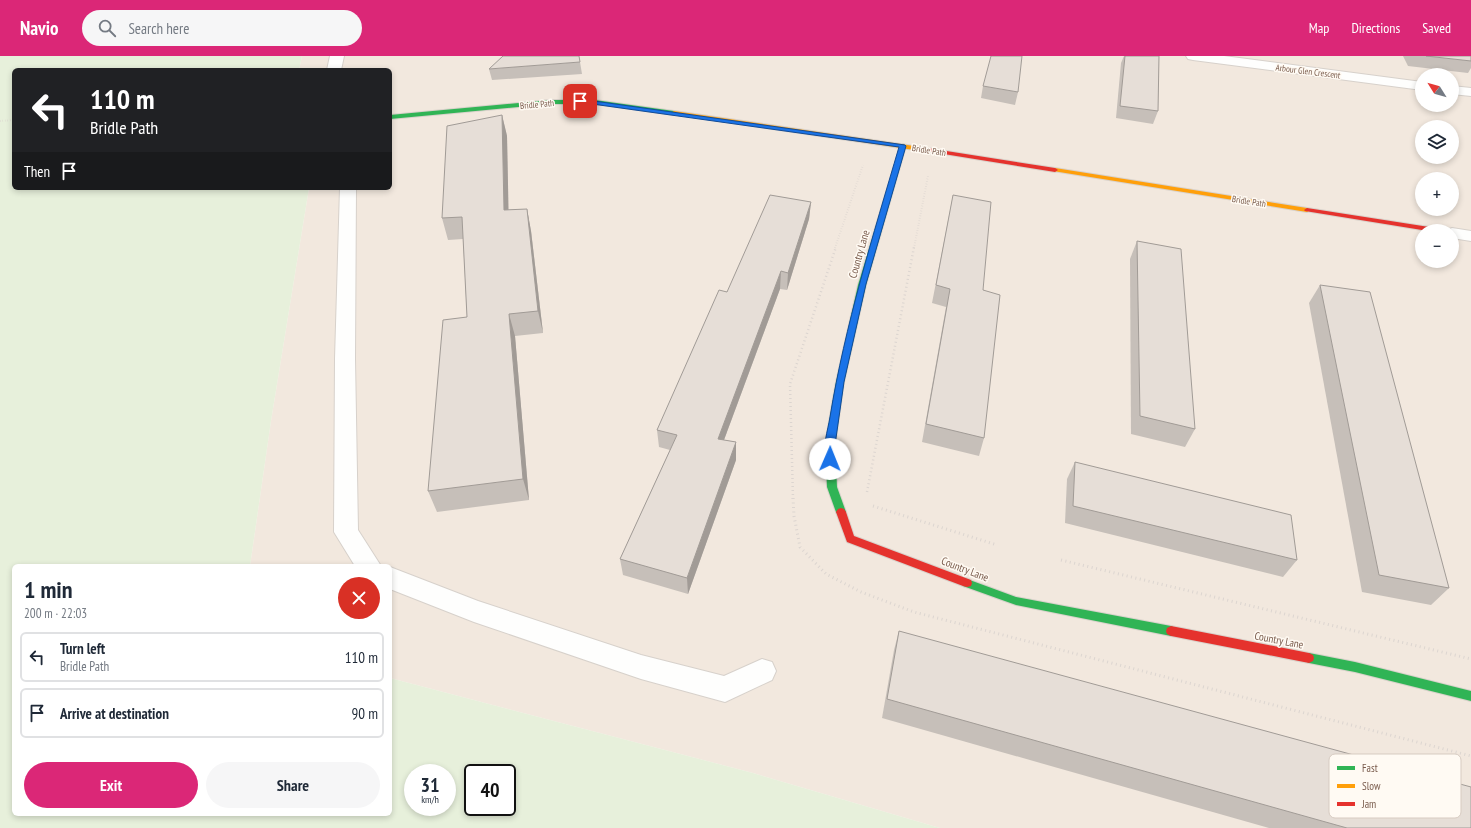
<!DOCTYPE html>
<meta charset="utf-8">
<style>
body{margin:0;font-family:"PT Sans Narrow",sans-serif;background:#f6f6f7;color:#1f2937;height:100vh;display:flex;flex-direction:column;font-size:15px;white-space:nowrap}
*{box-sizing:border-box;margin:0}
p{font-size:13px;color:#747a83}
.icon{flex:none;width:22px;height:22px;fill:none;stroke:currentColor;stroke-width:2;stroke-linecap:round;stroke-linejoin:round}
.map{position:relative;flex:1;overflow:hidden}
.drawer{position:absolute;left:12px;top:508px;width:380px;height:252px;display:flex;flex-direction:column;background:#fff;border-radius:6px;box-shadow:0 2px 6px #0003}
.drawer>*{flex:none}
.hud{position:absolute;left:12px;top:12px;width:380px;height:122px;border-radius:6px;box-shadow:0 2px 6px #0003;background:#202124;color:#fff;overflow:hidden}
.needle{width:26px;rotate:307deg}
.controls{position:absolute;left:1415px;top:12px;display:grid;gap:8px}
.controls a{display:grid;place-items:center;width:44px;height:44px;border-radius:50%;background:#fff;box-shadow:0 2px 6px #0003;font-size:20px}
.speed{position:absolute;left:404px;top:708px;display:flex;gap:8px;font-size:20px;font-weight:700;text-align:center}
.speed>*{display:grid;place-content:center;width:52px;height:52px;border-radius:50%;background:#fff;box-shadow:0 2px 6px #0003;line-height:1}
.speed small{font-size:10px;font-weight:400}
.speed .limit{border:2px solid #111;border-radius:6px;background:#fff;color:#111}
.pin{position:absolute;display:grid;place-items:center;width:34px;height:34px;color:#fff;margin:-17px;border-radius:8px;box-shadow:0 2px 6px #0006}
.me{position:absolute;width:44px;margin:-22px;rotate:1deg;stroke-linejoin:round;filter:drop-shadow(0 0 3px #0008)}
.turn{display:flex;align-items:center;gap:14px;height:84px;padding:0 12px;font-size:18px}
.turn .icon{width:52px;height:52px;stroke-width:2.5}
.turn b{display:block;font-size:28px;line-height:34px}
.then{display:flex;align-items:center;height:38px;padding:0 12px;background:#0003;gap:8px;font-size:15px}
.round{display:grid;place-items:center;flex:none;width:42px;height:42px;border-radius:21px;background:#f6f6f7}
.headline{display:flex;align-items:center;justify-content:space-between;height:68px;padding:0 12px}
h1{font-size:24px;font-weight:800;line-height:30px}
.cta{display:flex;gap:8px;margin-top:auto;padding:8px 12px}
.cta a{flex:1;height:46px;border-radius:24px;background:#db2777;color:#fff;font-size:16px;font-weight:800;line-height:46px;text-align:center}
.cta a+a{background:#f6f6f7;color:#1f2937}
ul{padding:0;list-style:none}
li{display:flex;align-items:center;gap:12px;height:50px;margin:0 8px 6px;padding:0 4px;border:2px solid #e0e1e3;border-radius:6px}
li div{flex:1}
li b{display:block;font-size:15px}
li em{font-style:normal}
header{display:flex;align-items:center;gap:24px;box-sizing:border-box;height:56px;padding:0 20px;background:#db2777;color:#fff}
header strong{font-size:19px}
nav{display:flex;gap:22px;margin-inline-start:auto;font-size:14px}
.search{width:280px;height:36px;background:#f6f6f7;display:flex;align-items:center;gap:10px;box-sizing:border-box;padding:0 14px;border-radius:22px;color:#747a83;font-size:15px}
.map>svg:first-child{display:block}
</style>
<header>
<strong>Navio</strong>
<div class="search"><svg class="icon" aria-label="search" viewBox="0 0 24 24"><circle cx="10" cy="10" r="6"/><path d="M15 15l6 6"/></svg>Search here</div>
<nav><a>Map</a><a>Directions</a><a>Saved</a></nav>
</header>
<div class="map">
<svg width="1471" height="772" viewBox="0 0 1471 772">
<rect width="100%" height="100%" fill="#f9f5f0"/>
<path fill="#f2e8de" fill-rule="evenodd" d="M302 0H1471V772H940L753 717 390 622V510H250L271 365 309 132H390V14H299ZM1422 19H1452V49H1422ZM1422 71H1452V101H1422ZM1422 123H1452V153H1422ZM1422 175H1452V205H1422Z"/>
<path fill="#e7f0db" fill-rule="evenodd" d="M0 0H302L299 14H14V132H309L271 365 250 510H14V758H390V622L753 717 940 772H0ZM413 717H447V751H413ZM473 717H507V751H473Z"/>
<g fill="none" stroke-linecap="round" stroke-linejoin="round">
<defs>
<g id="lane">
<polygon points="330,0 344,0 341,14 327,14"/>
<polygon points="340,132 356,132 355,303 358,474 381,510 355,510 334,476 335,303"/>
<polygon points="390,511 478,545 641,599 724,620 762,603 772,606 776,615 772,624 725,646 641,623 474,566 390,533"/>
</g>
<g id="street">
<polygon points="1186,0 1224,0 1422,26 1422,34 1193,4 1188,3"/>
<polygon points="1452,30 1471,32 1471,40 1452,38"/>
<polygon points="1452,172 1471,175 1471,185 1452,182 1452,175 1445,175"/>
</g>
<g id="fast">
<polygon points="550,44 595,44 674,55 677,57 674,59 595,48 550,48 390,63 390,59"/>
<polygon points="903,88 906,90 866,229 844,326 835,389 837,431 846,456 844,459 838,459 836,456 827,431 825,389 836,326 858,229 900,90"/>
<polygon points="967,523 1016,541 1171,570 1175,572 1176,575 1175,578 1171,580 1016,549 963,530 962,527 963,524"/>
<polygon points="1309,597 1355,606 1471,635 1471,645 1355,616 1309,607 1305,605 1304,602 1305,599"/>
</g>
<g id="slow">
<polygon points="674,55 921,91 924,93 921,95 672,58 671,57"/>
<polygon points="1055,112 1307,152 1310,154 1307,156 1053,115 1052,114"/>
</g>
<g id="jam">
<polygon points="921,91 1055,112 1058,114 1055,116 919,94 919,92"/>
<polygon points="1307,152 1442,173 1446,175 1428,175 1305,155 1304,154"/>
<polygon points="841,452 844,453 846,456 854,480 971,524 972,527 971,530 967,531 963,530 847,486 836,456 838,453"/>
<polygon points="1171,570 1309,597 1313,599 1314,602 1313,605 1309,607 1171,580 1167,578 1166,575 1167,572"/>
</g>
</defs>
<use href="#lane" stroke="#d7d1cb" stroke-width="2"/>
<use href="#street" stroke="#d7d1cb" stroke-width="2"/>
<use href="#fast" stroke="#d9d2cb" stroke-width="2"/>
<use href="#slow" stroke="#d9d2cb" stroke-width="2"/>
<use href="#jam" stroke="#d9d2cb" stroke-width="2"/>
<g stroke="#dcd5d0" stroke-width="2" stroke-dasharray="0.5 2" stroke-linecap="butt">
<polyline points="0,65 14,64"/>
<polyline points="835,192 863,109"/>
<polyline points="914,192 928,120"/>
</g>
<g stroke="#dcd5d0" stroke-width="2.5" stroke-dasharray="1 3" stroke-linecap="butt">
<polyline points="867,436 914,191"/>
<polyline points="793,443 790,328 836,191"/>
</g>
<g stroke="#dcd5d0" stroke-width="3" stroke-dasharray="1 3.5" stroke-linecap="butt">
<polyline points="793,442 794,460 800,491 826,518 861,536 914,556 1471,700"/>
<polyline points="873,450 997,489"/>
<polyline points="1061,504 1471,603"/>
</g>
<use href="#lane" fill="#fefefd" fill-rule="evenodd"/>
<use href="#street" fill="#fefefd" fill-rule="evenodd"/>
<use href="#fast" fill="#30b455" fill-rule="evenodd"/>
<use href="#slow" fill="#ff9f0a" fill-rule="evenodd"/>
<use href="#jam" fill="#e5322d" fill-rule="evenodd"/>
</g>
<g fill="#c6bfb9">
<polygon points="1124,0 1159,0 1158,55 1153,68 1116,62 1121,7"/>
<polygon points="1403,0 1471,0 1471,12 1468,17 1408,10"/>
<polygon points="580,6 582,18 492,24 489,13"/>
<polygon points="983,30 1018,36 1015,49 981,42"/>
<polygon points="502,59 507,80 508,154 527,153 531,175 543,277 515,280 529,444 437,456 428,435 467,261 463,183 448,184 442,162"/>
<polygon points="953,139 983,234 984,382 979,400 922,386 946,251 932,247"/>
<polygon points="811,146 809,163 787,234 780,233 724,384 736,386 736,404 688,538 623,519 620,503 670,394 659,391 657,374 727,236"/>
<polygon points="1137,185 1195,373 1185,391 1131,378 1130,203"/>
<polygon points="1320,229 1449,532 1431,549 1362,536 1309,247"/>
<polygon points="1075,406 1297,504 1283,521 1065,467 1067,423"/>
<polygon points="899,575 1471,772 1269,772 882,662 894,594"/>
</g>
<g fill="#a19b96">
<polygon points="502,59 507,80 509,176 504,154"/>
<polygon points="811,146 809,163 787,234 788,217"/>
<polygon points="527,153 531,175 543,277 538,255"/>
<polygon points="781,215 780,233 718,400 718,383"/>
<polygon points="509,258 515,280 529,444 523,423"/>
<polygon points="736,386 736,404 688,538 687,522"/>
</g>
<g fill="#e6ded7" stroke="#a19b96">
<polygon points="503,0 579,0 580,6 489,13"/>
<polygon points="991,0 1022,0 1018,36 983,30"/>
<polygon points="1125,0 1159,0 1158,55 1120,50"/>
<polygon points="1426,0 1471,0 1471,5"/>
<polygon points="502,59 504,154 527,153 538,255 509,258 523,423 428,435 443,264 467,261 462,161 442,162 447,70"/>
<polygon points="770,139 811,146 788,217 781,215 718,383 736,386 687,522 620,503 677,379 657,374 719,234 727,236"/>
<polygon points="953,139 991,146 983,234 1000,239 984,382 926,368 950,233 936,229"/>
<polygon points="1137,185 1181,193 1195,373 1140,360"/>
<polygon points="1320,229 1370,236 1449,532 1379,519"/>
<polygon points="1075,406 1291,459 1297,504 1073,450"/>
<polygon points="899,575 1471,731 1471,772 1347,772 887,643"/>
</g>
<path fill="#1a73e8" stroke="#114b97" d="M580 43 905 89 906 90 866 228 844 326 835 389V403L834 406H827C821 394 828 374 830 361 845 269 873 180 899 91L578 46V44Z"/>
<g text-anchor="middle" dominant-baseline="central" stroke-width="3" stroke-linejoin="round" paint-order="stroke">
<g font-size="9" fill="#7a5c4d" stroke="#fffaf3">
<text transform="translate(1308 15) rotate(7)">Arbour Glen Crescent</text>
<text transform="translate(537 48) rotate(-5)">Bridle Path</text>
<text transform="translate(929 94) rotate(9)">Bridle Path</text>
<text transform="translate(1249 145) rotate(9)">Bridle Path</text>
</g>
<g font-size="11" fill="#7a5c4d" stroke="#fffaf3">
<text transform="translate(859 198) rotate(-74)">Country Lane</text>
<text transform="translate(965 513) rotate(21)">Country Lane</text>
<text transform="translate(1279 584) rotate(11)">Country Lane</text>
</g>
</g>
<rect x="1329" y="698" width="132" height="64" rx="6" fill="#fffaf3" stroke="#d7cbc1" stroke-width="1"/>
<rect x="1337" y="710" width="18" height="4" fill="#30b455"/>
<rect x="1337" y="728" width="18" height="4" fill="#ff9f0a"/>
<rect x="1337" y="746" width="18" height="4" fill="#e5322d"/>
<g font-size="11" fill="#7a5c4d">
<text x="1362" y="716">Fast</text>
<text x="1362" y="734">Slow</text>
<text x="1362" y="752">Jam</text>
</g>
</svg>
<div class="controls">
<a><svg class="needle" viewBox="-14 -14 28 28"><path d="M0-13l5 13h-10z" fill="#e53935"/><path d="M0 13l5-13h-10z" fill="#747a83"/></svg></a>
<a><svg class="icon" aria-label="layers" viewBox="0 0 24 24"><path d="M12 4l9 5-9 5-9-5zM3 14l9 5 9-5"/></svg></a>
<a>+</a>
<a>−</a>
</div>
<div class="speed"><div>31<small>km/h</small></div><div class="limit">40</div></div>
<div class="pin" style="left:580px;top:45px;background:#d93025"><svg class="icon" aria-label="arrive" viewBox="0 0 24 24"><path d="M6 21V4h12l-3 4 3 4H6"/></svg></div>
<svg class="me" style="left:830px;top:403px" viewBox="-20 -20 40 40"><circle r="19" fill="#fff"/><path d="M0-13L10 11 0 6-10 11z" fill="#1a73e8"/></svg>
<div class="hud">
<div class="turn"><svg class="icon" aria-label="left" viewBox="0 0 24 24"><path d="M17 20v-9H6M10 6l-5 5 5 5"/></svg><div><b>110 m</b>Bridle Path</div></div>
<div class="then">Then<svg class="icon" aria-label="arrive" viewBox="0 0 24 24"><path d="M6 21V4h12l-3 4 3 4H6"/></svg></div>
</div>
<section class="drawer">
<div class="headline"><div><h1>1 min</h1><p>200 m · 22:03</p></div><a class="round" style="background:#d93025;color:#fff"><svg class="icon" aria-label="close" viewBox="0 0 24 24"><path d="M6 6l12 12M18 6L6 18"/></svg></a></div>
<ul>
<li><svg class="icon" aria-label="left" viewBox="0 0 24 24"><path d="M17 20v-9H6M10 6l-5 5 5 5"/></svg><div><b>Turn left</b><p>Bridle Path</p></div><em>110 m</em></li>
<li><svg class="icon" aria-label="arrive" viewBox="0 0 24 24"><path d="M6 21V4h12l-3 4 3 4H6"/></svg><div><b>Arrive at destination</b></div><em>90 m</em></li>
</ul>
<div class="cta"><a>Exit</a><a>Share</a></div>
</section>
</div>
